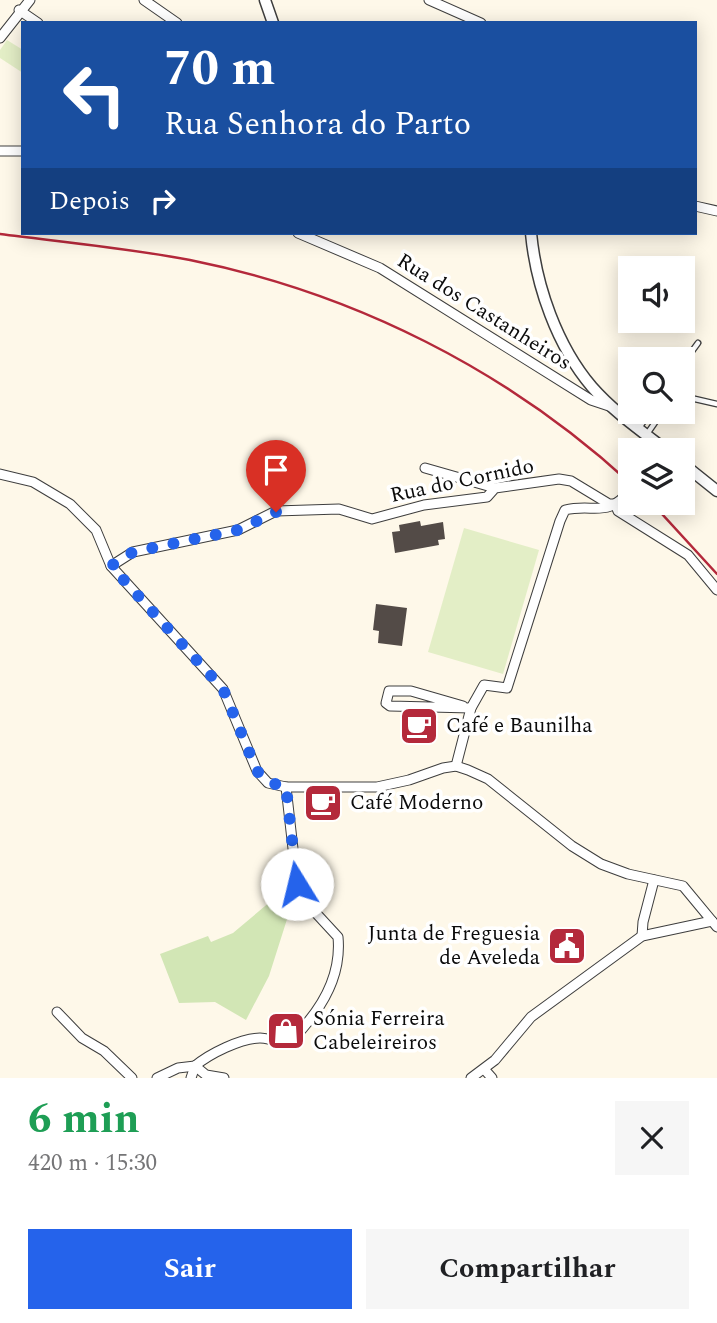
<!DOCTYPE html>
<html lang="pt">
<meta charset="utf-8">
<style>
body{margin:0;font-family:Spectral,serif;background:#f6f6f6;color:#202124;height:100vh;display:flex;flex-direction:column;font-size:26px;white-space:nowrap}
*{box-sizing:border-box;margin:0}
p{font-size:23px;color:#757577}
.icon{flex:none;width:38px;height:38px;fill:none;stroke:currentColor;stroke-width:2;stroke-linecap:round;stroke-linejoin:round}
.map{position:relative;height:1078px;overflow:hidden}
.panel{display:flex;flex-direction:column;background:#fff;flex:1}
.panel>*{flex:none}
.top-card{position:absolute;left:21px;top:21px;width:676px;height:214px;border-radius:0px;box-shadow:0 4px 18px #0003;background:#1a4fa0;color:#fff;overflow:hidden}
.fabs{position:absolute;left:618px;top:256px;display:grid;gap:14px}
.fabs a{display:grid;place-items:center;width:77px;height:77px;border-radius:0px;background:#fff;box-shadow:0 4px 18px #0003;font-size:35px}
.pin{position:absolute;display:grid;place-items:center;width:60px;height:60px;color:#fff;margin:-72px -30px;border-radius:50% 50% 50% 0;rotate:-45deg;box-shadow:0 0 7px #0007}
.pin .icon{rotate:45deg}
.me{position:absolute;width:77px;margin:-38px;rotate:351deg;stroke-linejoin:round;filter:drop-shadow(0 0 5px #0008)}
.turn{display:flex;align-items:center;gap:24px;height:147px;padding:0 28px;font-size:32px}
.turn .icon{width:91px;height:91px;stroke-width:2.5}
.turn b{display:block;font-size:49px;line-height:60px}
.then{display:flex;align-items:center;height:66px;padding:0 28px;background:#0003;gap:14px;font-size:26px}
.round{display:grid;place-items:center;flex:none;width:74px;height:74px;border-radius:0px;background:#f6f6f6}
.overview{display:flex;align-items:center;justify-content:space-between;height:119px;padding:0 28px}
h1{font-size:42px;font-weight:700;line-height:52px;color:#1e9e55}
.primary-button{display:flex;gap:14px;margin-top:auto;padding:14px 28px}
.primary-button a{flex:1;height:80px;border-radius:0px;background:#2563eb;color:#fff;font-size:28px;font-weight:700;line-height:80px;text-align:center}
.primary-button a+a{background:#f6f6f6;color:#202124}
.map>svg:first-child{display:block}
</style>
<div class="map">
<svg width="717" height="1078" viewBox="0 0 717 1078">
<rect width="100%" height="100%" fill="#fef8e9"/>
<polygon fill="#d2e6b5" points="277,896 289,913 269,976 246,1020 215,1002 179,1003 160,954 208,936 211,942 233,933"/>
<g fill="#e3eec6">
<polygon points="7,40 23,50 23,73 0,58 0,50"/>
<polygon points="464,528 539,550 503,674 428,652"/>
</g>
<g fill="#534b47">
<polygon points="420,521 421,526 443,522 445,539 438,540 439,545 395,553 392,532 400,531 399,525"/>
<polygon points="376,604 407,608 402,646 378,643 379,631 373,630"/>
<polygon points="571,932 580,938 562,961 554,954"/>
</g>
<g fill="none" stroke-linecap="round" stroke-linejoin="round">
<defs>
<g id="service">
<polyline points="682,365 698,343"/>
<polyline points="682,396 717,404"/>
<polyline points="639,428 651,411"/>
<polyline points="647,434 663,411"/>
</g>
<g id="minor">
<polyline points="144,0 177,23"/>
<polyline points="429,0 481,23"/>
<polyline points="19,10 38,23"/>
<polyline points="0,38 30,0"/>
<polyline points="0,151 23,151"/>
<polyline points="695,206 717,211"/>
<polyline points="298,233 380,268 591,400 612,407"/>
<polyline points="425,468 495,488"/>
<polyline points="0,474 33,482 70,504 96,530 111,566 223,689 257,771 268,783 286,787 377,787 409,780 443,768 456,766 468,770 488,779 572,846 601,864 628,874 683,886 717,927"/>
<polyline points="111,566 133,552 238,530 276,511 339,509 372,519 424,505 487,497 495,488 559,479 571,481 609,504 615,504 618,511 688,555 717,590"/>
<polyline points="463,706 411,691 389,691 386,703 390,706 471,708"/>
<path d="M456 766 471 708 484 685 507 688 560 521 565 510C594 503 607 519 630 490"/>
<polyline points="642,936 643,922 654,880"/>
<polyline points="57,1012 82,1038 104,1051 132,1078"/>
<path d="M195 1066C209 1054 241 1038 260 1038 269 1038 277 1043 287 1040 296 1038 302 1029 307 1023 328 998 341 969 338 937L302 898 297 884 286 787"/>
<polyline points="195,1066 206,1075 224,1078"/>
<polyline points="484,1069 492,1078"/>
<polyline points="157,1078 178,1068 195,1066"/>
<polyline points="191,1078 195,1066"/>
<polyline points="471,1078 495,1060 531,1017 642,936 712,921"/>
</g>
<g id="tertiary">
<polyline points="265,0 273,23"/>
<path d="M531 233C536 286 557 346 592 387 613 411 640 430 666 450"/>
<polyline points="682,463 717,491"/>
</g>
</defs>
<use href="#service" stroke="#3e3e3e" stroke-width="7"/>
<use href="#minor" stroke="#3e3e3e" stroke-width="11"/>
<use href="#tertiary" stroke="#3e3e3e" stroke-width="13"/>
<use href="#service" stroke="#fff" stroke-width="4.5"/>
<use href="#minor" stroke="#fff" stroke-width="9"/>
<use href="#tertiary" stroke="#fff" stroke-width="10"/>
<g stroke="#b4293b" stroke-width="2.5">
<path d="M0 234C63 242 127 248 190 260 354 293 507 370 630 483"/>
<polyline points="651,502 717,574"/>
</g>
</g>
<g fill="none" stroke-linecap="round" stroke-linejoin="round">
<polyline stroke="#2563eb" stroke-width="12" stroke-dasharray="0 21.6" points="276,512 238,530 133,552 111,566 223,689 257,771 268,782 286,787 297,884"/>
</g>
<defs>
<symbol id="cafe-square" viewBox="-11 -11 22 22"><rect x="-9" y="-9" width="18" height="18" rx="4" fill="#b4293b" stroke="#fff"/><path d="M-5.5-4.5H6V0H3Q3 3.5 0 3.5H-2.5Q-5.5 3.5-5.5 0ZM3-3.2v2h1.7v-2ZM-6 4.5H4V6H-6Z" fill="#fff"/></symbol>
<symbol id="civic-square" viewBox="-11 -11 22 22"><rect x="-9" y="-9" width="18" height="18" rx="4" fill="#b4293b" stroke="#fff"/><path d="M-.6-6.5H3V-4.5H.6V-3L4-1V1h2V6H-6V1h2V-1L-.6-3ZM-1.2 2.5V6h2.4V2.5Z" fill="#fff"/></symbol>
<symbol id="shop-square" viewBox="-11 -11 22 22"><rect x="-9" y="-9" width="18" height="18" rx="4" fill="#b4293b" stroke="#fff"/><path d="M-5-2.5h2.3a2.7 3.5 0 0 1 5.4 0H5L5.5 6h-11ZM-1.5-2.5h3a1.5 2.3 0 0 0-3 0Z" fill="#fff"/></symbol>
</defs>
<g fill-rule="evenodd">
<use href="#cafe-square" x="397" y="704" width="44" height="44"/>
<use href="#cafe-square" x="301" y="781" width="44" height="44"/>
<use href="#civic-square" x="545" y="924" width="44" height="44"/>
<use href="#shop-square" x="264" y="1009" width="44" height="44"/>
</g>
<g text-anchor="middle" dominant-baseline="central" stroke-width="7" stroke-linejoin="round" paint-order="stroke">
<g font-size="21" fill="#0b0b0b" stroke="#fff">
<text transform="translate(484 312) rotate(32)">Rua dos Castanheiros</text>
<text transform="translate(462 481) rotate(-12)">Rua do Cornido</text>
</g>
<g font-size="21" fill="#0b0b0b" stroke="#fff" text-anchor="start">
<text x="446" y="726">Café e Baunilha</text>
<text x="350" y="803">Café Moderno</text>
<text x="540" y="934" text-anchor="end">Junta de Freguesia<tspan x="540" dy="24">de Aveleda</tspan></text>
<text x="313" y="1019">Sónia Ferreira<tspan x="313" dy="24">Cabeleireiros</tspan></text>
</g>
</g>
</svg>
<div class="fabs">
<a><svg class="icon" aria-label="sound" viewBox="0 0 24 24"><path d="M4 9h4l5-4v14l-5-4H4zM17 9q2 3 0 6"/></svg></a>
<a><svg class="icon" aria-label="search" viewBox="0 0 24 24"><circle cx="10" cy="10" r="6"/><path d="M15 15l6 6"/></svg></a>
<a><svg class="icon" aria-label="layers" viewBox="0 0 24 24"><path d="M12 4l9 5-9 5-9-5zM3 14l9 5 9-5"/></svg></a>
</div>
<div class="pin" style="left:276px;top:512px;background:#d93025"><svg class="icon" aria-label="arrive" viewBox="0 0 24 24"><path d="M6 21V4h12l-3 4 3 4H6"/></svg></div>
<svg class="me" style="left:297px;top:884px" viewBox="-20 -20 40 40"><circle r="19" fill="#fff"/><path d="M0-13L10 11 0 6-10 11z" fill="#2563eb"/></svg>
<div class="top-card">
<div class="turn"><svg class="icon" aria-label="left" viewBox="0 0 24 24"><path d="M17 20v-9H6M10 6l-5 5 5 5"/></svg><div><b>70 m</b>Rua Senhora do Parto</div></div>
<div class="then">Depois<svg class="icon" aria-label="right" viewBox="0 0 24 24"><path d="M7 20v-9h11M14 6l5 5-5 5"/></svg></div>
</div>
</div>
<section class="panel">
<div class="overview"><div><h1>6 min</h1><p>420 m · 15:30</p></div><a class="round"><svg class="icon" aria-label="close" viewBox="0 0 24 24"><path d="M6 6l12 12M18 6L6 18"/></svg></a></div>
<div class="primary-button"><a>Sair</a><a>Compartilhar</a></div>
</section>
